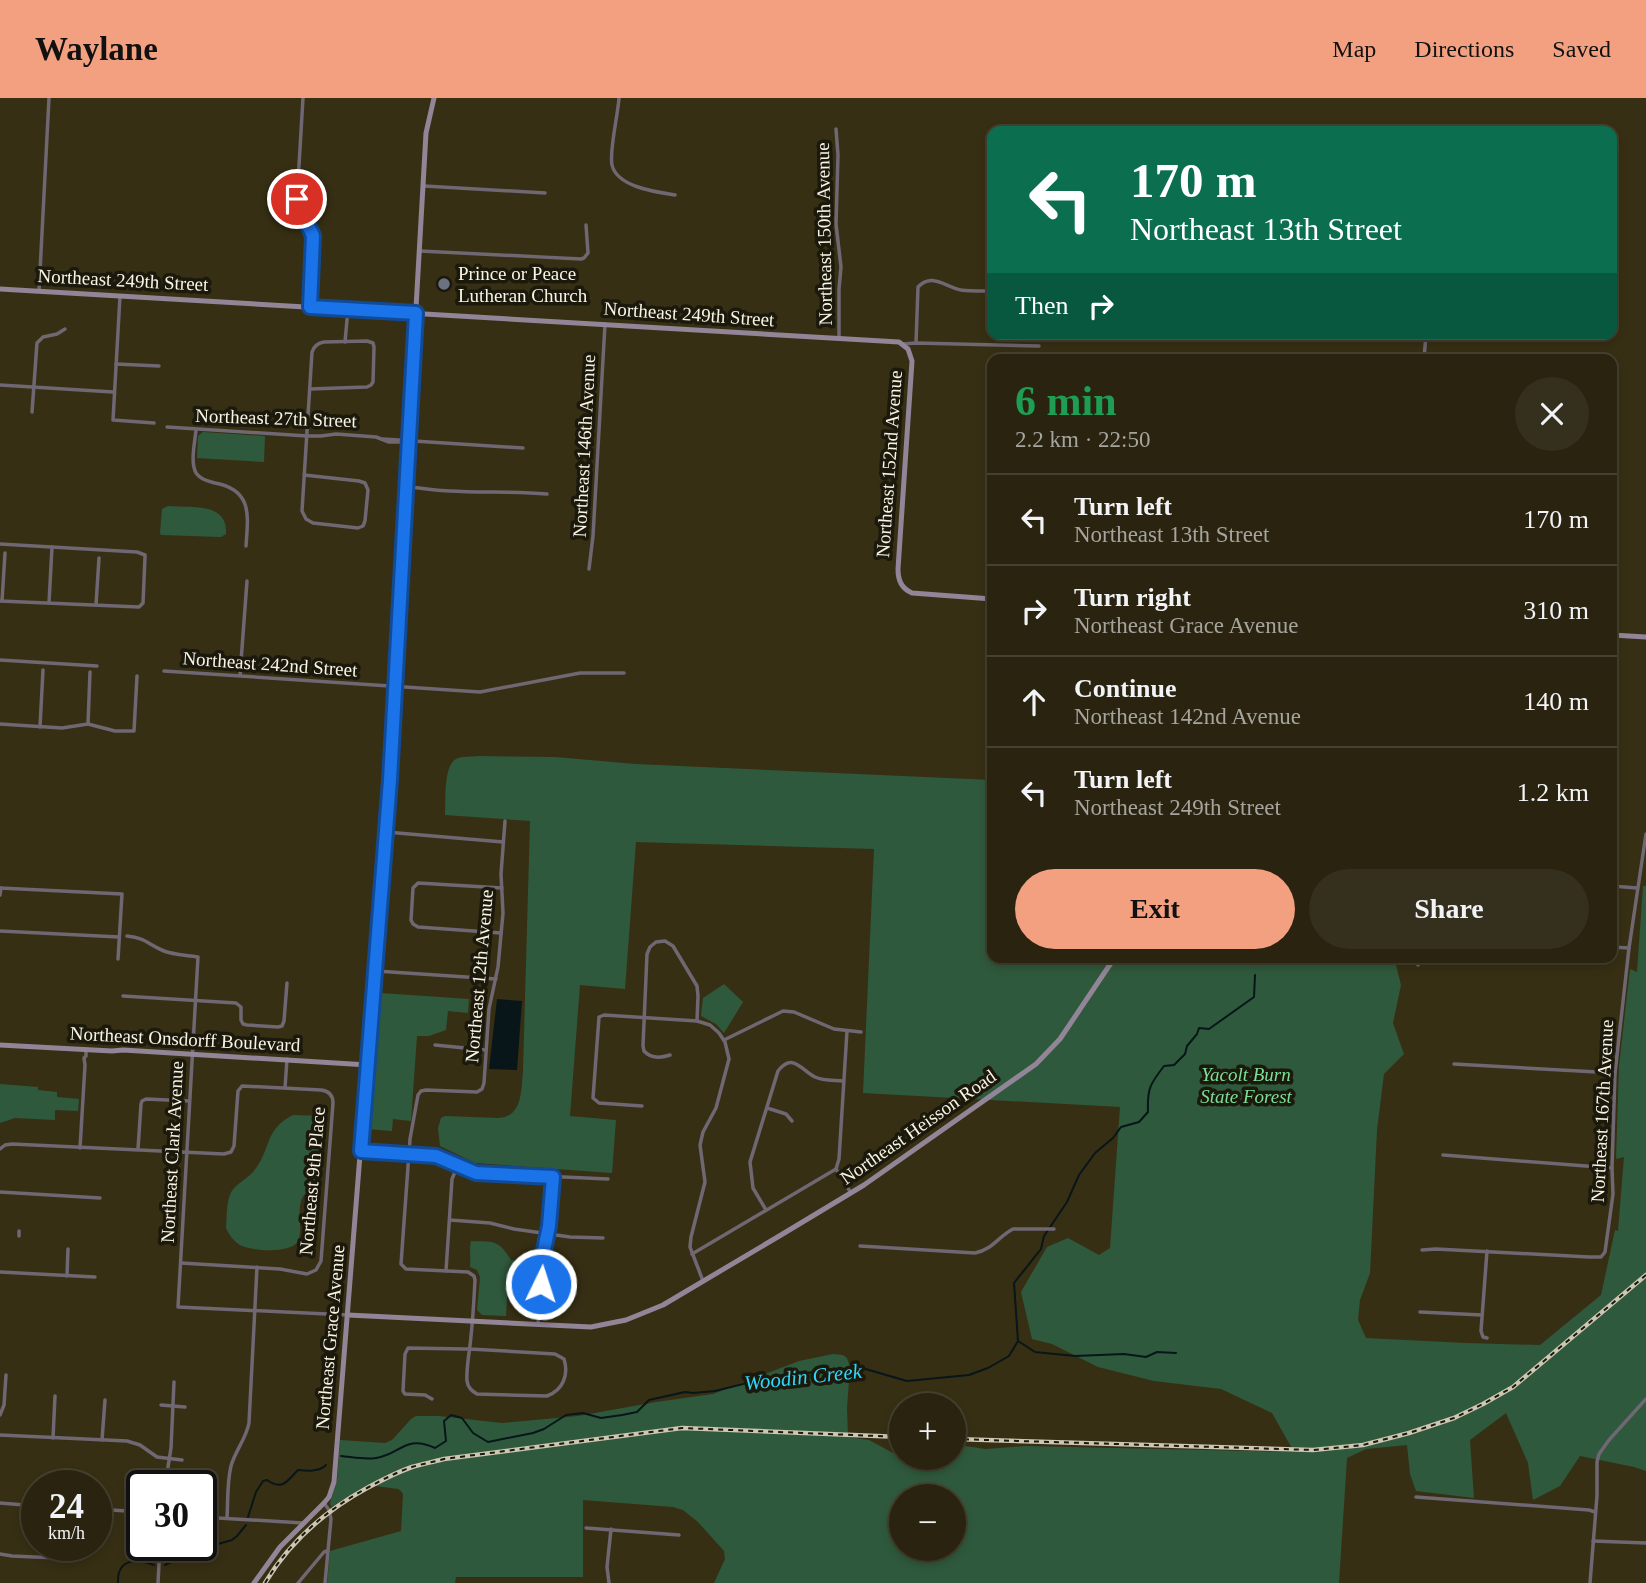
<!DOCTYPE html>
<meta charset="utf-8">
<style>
body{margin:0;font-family:"Times New Roman",serif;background:#352f1d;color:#f1f3f6;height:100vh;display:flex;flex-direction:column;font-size:26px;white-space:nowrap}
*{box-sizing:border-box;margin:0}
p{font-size:23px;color:#a5a49e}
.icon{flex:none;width:38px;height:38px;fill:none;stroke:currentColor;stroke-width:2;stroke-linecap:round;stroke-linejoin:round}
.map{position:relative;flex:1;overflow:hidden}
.drawer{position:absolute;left:987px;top:256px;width:630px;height:609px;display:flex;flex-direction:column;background:#29230f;border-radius:14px;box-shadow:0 4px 10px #0003,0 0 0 2px #45402f}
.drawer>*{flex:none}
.top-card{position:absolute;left:987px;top:28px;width:630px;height:214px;border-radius:14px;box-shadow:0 4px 10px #0003,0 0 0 2px #45402f;background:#0b6e4f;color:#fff;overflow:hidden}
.buttons{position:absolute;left:889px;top:1295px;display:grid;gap:14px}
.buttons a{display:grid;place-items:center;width:77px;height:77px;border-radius:50%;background:#29230f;box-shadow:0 4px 10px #0003,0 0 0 2px #45402f;font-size:35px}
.speed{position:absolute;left:21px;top:1372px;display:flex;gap:14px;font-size:35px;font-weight:700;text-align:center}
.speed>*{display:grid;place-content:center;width:91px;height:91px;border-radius:50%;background:#29230f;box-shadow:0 4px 10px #0003,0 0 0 2px #45402f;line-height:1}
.speed small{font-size:18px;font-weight:400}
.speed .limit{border:4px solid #111;border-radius:10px;background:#fff;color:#111}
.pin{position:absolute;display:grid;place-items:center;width:60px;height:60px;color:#fff;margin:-30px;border:4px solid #fff;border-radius:50%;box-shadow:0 2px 7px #0007}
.me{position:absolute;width:77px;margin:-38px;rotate:4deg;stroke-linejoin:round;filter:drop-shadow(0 0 5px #0008)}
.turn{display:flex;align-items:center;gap:24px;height:147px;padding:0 28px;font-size:32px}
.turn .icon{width:91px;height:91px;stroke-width:2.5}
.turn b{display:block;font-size:49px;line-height:60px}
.then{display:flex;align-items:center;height:66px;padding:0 28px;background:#0003;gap:14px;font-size:26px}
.round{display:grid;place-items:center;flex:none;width:74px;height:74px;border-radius:37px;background:#352f1d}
.overview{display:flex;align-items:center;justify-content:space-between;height:119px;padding:0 28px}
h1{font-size:42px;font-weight:600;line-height:52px;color:#1e9e55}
.action{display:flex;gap:14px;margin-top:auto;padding:14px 28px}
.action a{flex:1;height:80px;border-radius:42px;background:#f2a07f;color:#111;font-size:28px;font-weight:600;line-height:80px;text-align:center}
.action a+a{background:#352f1d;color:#f1f3f6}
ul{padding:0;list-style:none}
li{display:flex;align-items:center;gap:21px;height:91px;padding:0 28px;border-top:2px solid #45402f}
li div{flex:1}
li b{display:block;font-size:26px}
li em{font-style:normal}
header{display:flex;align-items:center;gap:42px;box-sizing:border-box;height:98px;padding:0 35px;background:#f2a07f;color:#111}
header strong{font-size:33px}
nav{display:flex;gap:38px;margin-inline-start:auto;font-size:24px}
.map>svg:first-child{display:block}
</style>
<header>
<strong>Waylane</strong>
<nav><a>Map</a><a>Directions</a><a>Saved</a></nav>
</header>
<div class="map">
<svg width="1646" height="1485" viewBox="0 0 1646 1485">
<rect width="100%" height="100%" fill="#372f14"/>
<g fill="#2f593c" fill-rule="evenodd">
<polygon points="203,334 265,338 264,364 197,360 198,338"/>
<path d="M168 408C192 410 228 404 226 436L221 439 161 437 160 435 162 411Z"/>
<path d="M479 658 555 659 635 666 992 682V859H1394L1401 887 1393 925 1404 956 1384 976 1377 1032 1370 1175 1360 1202 1358 1222 1366 1240 1465 1245 1540 1247 1601 1197 1615 1132 1618 1133 1624 1059 1616 1061 1619 968 1630 871 1637 874 1643 788H1646V1373L1634 1369 1580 1358 1560 1388 1533 1402 1528 1365 1506 1315 1470 1342 1474 1400 1416 1393 1410 1376 1407 1347 1366 1351 1347 1360 1339 1485H714L725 1461 724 1453 698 1424 683 1412 673 1409 583 1402V1479H456L455 1485H327L330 1453 401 1433 403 1396 401 1393 398 1391 368 1387 331 1409 330 1405 337 1383 340 1342 385 1345 392 1342 411 1321 416 1318H439L502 1325 578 1318 656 1304 713 1296 799 1263 833 1256 843 1257 847 1260 850 1269 847 1310 848 1339 869 1342 893 1355 901 1354V1360H954V1348L958 1347 986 1351 1025 1348 1294 1354 1272 1315 1221 1291 1154 1283 1098 1269 1052 1246 1032 1241 1021 1194 1047 1149 1068 1140 1099 1157 1110 1150 1120 1009 863 995 874 751 636 744 625 891 580 887 570 1018 616 1022 612 1075 475 1065 440 1048 438 1030 441 1020 445 1018 498 1020C523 1019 521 992 523 973L530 723 445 717C446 704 443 668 456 661 461 658 472 659 479 658ZM901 1398H954V1451H901Z"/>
<polygon points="724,886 743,904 724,935 716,926 701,918 703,900"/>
<polygon points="381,895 469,901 468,915 448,913 446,932 429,938 417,938 411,1023 393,1021 392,1033 367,1031 368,1013 371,1013"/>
<polygon points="0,986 38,989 38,992 57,994 57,999 79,1001 78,1013 55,1012 55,1022 15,1020 0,1025"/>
<path d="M293 1017 322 1018 327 1023 320 1087C315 1089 310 1090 306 1095 294 1106 304 1129 298 1143 292 1156 251 1153 240 1147 234 1143 229 1137 226 1130 227 1120 226 1107 230 1097 233 1087 246 1082 253 1074 272 1052 263 1032 293 1017Z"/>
<path d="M471 1143C494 1144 498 1141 511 1162L527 1163 526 1184 508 1183 506 1218 482 1217 477 1212 480 1179 477 1172 470 1169C471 1160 469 1152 471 1143Z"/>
</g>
<polygon fill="#08161a" points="497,901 522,903 517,972 489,971"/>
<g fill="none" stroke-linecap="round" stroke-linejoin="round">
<g stroke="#08161a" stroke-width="2">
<polyline points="1018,1243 1035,1254 1075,1258 1124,1256 1146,1259 1157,1254 1176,1255"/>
<path d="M341 1358C352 1359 365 1362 376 1360 400 1357 405 1336 435 1350L446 1343 444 1323 451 1317 462 1320 473 1335 488 1344 533 1335 544 1331 566 1317 583 1315 601 1320 622 1317 637 1314 649 1302 685 1294 693 1295 715 1293 775 1278 816 1274 835 1276 862 1270 907 1283 969 1277 988 1270 1009 1258 1018 1243 1014 1185 1041 1151 1044 1138 1067 1104 1079 1077 1095 1055 1113 1040 1121 1029 1139 1024 1148 1014C1147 991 1150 986 1164 968L1174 967 1185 956 1187 948 1197 936 1199 930 1209 931 1254 899 1255 877"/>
<path d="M248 1419 256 1394 263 1383 267 1382C283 1393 287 1383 298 1372 307 1373 319 1374 326 1367"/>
<polyline points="165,1467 197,1452 232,1442 237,1438 246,1427"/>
<path d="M118 1485C117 1461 135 1460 154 1467"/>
</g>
<g stroke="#6f6772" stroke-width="3.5">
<path d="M303 0 297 101C299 115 308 125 313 138L310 209"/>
<path d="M619 0C618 17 609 53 612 67 617 89 656 94 675 97"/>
<polyline points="836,31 838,57 836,126 841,169 839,191 839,240"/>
<polyline points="424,88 545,95"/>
<polyline points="420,153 581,161 584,160 588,155 586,127"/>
<polyline points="39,193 49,0"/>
<polyline points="120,198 113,322 154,325"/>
<polyline points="345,244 348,211"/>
<path d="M916 245 918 189C932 174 945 189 961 192 968 193 977 193 985 193"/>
<polyline points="903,246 916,245 1039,248"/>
<polyline points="1070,261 1070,259 1074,257 1112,261"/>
<polyline points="1424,261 1426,236"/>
<polyline points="116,266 159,268"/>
<polyline points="0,287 113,294"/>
<polyline points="32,314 37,245 43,239 57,236 65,231"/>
<polyline points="167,329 307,338 321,338 336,336 376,339 389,344 400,344 409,342"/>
<path d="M196 332C195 344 190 364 196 375 201 382 208 383 215 385 253 392 248 418 246 448"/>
<polyline points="383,341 523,350"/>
<path d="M304 377 359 383 365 385 368 392 365 423 363 428 358 430 313 425 306 421 302 413 312 254C314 248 318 245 324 244L367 243 373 245 374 249 373 284 371 287 367 289 310 291"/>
<path d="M407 388C453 397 500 392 547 396"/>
<polyline points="0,446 137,454 145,457 145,459 143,505 139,509 0,503"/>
<polyline points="589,471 593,438 605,226"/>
<polyline points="2,503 5,455"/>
<polyline points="49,505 52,449"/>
<polyline points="96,507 99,460"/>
<polyline points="0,562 97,568"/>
<polyline points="164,573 480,594 580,575 624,575"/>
<polyline points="240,577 247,483"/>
<polyline points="0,626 62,630 88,626 115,633 134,633 137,578"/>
<polyline points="88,626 90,574"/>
<polyline points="40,629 43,572"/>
<polyline points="386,734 503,744"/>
<polyline points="1612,788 1637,790"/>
<polyline points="0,790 122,796 118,861"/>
<polyline points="0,797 1,790"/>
<polyline points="0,833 119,839"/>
<polyline points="501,835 418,829 413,826 411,822 413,790 418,785 502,790"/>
<path d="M127 838C147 840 148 847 164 853 174 857 187 857 198 859L178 1209 348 1217"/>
<polyline points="1612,849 1629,850"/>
<polyline points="1418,867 1422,859"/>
<polyline points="376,873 496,881"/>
<polyline points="123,898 236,905 241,909 241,922 243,926 247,927 278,929 282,928 284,923 287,885"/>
<polyline points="847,933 839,1061 836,1071 851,1095"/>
<polyline points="724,942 783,913 794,914 834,931 861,934"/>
<polyline points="435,947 485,952"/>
<path d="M670 957C661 960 651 961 644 953L643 948 647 856 650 849 656 844 665 843 673 848 697 888 698 898 697 923"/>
<polyline points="1454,966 1615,975"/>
<polyline points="285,990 287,961"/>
<polyline points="642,1008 599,1005 593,1000 599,919 604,917 697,923 710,927 719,935 725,944 729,961 716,1010 703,1034 700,1047 705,1084 691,1139 690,1149 703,1183"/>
<polyline points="767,1010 786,1016 792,1023"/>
<polyline points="80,1050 85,967 84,960 86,958 86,952"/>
<path d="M0 1051 5 1047 12 1046 224 1056 231 1054 234 1048 238 993 242 988 321 992C329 993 333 998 333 1005L321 1163 316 1172 307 1176 280 1171 181 1165"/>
<polyline points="138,1051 141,1006 142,1003 146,1001 189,1003"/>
<polyline points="361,1053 436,1058 476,1075 608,1081"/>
<polyline points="1443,1057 1612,1070"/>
<polyline points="0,1094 100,1100"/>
<path d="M766 1112 753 1090 750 1064 778 973C793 954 801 972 815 979 823 983 835 982 843 983"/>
<polyline points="450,1122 490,1125 514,1131 570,1139 603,1140"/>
<polyline points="19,1138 19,1133"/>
<path d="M860 1148 975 1155C992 1152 999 1138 1013 1131H1054"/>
<polyline points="1422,1152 1436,1151 1589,1159 1601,1159 1605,1154 1613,1096 1612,1070 1615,975 1629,850 1646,736"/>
<polyline points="1487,1153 1481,1233 1483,1239 1487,1240"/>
<polyline points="692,1156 836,1071"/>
<polyline points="446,1173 452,1081 458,1067"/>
<polyline points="0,1174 95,1179"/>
<polyline points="67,1178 68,1151"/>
<polyline points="1420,1214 1482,1217"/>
<polyline points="538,1226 544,1152 549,1128 553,1079"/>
<path d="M432 1301 425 1297 405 1296 403 1293 405 1256 408 1250 464 1251H470L555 1256 564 1261C569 1277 563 1292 547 1298L477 1296C472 1293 468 1290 467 1283 466 1269 470 1252 471 1238 473 1220 474 1201 475 1182L474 1178 468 1174 406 1171 401 1166 410 1041 418 997 421 993 426 992 477 994 482 991 484 985 489 911 498 869 503 815 501 776 505 723"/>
<polyline points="161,1307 185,1309"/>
<polyline points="0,1317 4,1307 6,1277"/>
<polyline points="0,1337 127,1343 140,1347 157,1359 182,1362"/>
<polyline points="53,1340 55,1298"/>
<polyline points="102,1342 105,1302"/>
<polyline points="165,1388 171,1350 174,1284"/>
<polyline points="1416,1399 1589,1412 1595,1414"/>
<polyline points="0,1405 37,1408"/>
<polyline points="324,1405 329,1412 331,1421 325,1485"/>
<polyline points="96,1411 142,1414"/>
<polyline points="201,1419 303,1425"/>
<path d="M227 1420C228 1403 227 1384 231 1368 235 1353 246 1341 249 1325L257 1169"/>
<polyline points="586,1430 679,1437"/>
<polyline points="1593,1443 1646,1445"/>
<polyline points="0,1456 12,1458 80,1461"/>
<polyline points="158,1485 160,1447"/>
<polyline points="298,1485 324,1454 327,1453"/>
<polyline points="609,1485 607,1469 611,1431"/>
<polyline points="1590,1485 1597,1398 1597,1364 1599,1356 1609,1342 1646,1301"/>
</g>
<g stroke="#928597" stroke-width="5">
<path d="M0 191 899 244 908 251 912 263 898 471C898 482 901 490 912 495L992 501"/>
<polyline points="1612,537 1646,539"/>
<polyline points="0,947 112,953 123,952 368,967"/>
<polyline points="348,1217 591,1229 626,1222 663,1207 781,1137 864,1087 1036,966 1060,941 1115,859"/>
<polyline points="254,1485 280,1449 324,1405 329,1399 334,1384 387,717 426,35 434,0"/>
</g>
<defs>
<g id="rail">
<polyline points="954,1341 1313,1352 1363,1347 1409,1335 1454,1320 1483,1306 1513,1289 1646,1177"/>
<path d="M265 1485C290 1443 325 1413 367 1390 382 1382 397 1374 412 1369 422 1366 433 1364 444 1361L682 1330 901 1339"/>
</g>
</defs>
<use href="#rail" stroke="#ccc6b3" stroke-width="4.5"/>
<use href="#rail" stroke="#1b180c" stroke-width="2" stroke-dasharray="5" stroke-linecap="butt"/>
</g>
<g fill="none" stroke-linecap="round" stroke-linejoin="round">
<defs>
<path id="route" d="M297 101C299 115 308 125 313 138L310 209 416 215 390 682 361 1053 436 1058 476 1075 553 1079 549 1128 544 1152 541 1186"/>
</defs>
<use href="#route" stroke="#114b97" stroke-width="18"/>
<use href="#route" stroke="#1a73e8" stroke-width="12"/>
</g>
<circle fill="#6b7280" stroke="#1b180c" stroke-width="2.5" cx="444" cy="186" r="7"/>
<g text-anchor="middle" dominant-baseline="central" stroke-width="7" stroke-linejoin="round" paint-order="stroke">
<g font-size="19" fill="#f9f4e3" stroke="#1b180c">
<text transform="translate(824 136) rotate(-91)">Northeast 150th Avenue</text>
<text transform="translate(123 182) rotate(3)">Northeast 249th Street</text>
<text transform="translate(689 216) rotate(4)">Northeast 249th Street</text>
<text transform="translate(276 320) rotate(2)">Northeast 27th Street</text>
<text transform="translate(584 348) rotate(-87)">Northeast 146th Avenue</text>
<text transform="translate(889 366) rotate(-86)">Northeast 152nd Avenue</text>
<text transform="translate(270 566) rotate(4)">Northeast 242nd Street</text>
<text transform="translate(479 878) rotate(-85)">Northeast 12th Avenue</text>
<text transform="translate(185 941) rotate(3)">Northeast Onsdorff Boulevard</text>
<text transform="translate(1602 1013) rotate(-87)">Northeast 167th Avenue</text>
<text transform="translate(918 1029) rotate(-35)">Northeast Heisson Road</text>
<text transform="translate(172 1054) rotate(-87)">Northeast Clark Avenue</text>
<text transform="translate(312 1083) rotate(-85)">Northeast 9th Place</text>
<text transform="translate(330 1239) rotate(-85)">Northeast Grace Avenue</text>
</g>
<g font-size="19" fill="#f9f4e3" stroke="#1b180c" text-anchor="start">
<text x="458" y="175">Prince or Peace<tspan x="458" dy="22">Lutheran Church</tspan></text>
</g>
<g font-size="19" font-style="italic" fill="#79df99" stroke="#1b180c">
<text x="1246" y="976">Yacolt Burn<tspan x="1246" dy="22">State Forest</tspan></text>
</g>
<g font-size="21" font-style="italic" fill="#2cd9fe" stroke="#1b180c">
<text transform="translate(803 1279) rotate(-6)">Woodin Creek</text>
</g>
</g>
</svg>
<div class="buttons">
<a>+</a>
<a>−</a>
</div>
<div class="speed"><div>24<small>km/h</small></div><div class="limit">30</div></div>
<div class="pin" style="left:297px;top:101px;background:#d93025"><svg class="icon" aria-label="arrive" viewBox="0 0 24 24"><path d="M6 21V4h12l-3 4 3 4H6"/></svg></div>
<svg class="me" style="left:541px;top:1186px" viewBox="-20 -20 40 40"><circle r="17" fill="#1a73e8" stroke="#fff" stroke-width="3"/><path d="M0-11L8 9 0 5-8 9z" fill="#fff"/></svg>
<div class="top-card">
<div class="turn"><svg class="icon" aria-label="left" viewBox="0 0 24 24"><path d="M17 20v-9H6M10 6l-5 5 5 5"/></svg><div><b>170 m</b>Northeast 13th Street</div></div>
<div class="then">Then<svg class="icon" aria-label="right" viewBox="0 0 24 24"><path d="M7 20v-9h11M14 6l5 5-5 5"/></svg></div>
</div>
<section class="drawer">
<div class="overview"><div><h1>6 min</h1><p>2.2 km · 22:50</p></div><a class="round"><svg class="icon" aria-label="close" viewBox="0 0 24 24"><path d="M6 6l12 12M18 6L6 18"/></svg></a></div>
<ul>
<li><svg class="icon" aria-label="left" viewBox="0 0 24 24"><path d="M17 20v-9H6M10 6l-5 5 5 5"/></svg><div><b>Turn left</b><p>Northeast 13th Street</p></div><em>170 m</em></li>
<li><svg class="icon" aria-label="right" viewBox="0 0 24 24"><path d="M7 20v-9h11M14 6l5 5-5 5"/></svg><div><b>Turn right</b><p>Northeast Grace Avenue</p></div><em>310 m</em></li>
<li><svg class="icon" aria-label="ahead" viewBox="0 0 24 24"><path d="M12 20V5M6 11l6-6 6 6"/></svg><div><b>Continue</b><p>Northeast 142nd Avenue</p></div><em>140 m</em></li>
<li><svg class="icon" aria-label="left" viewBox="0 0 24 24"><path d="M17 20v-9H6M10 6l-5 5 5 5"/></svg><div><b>Turn left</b><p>Northeast 249th Street</p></div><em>1.2 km</em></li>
</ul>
<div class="action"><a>Exit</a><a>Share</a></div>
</section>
</div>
